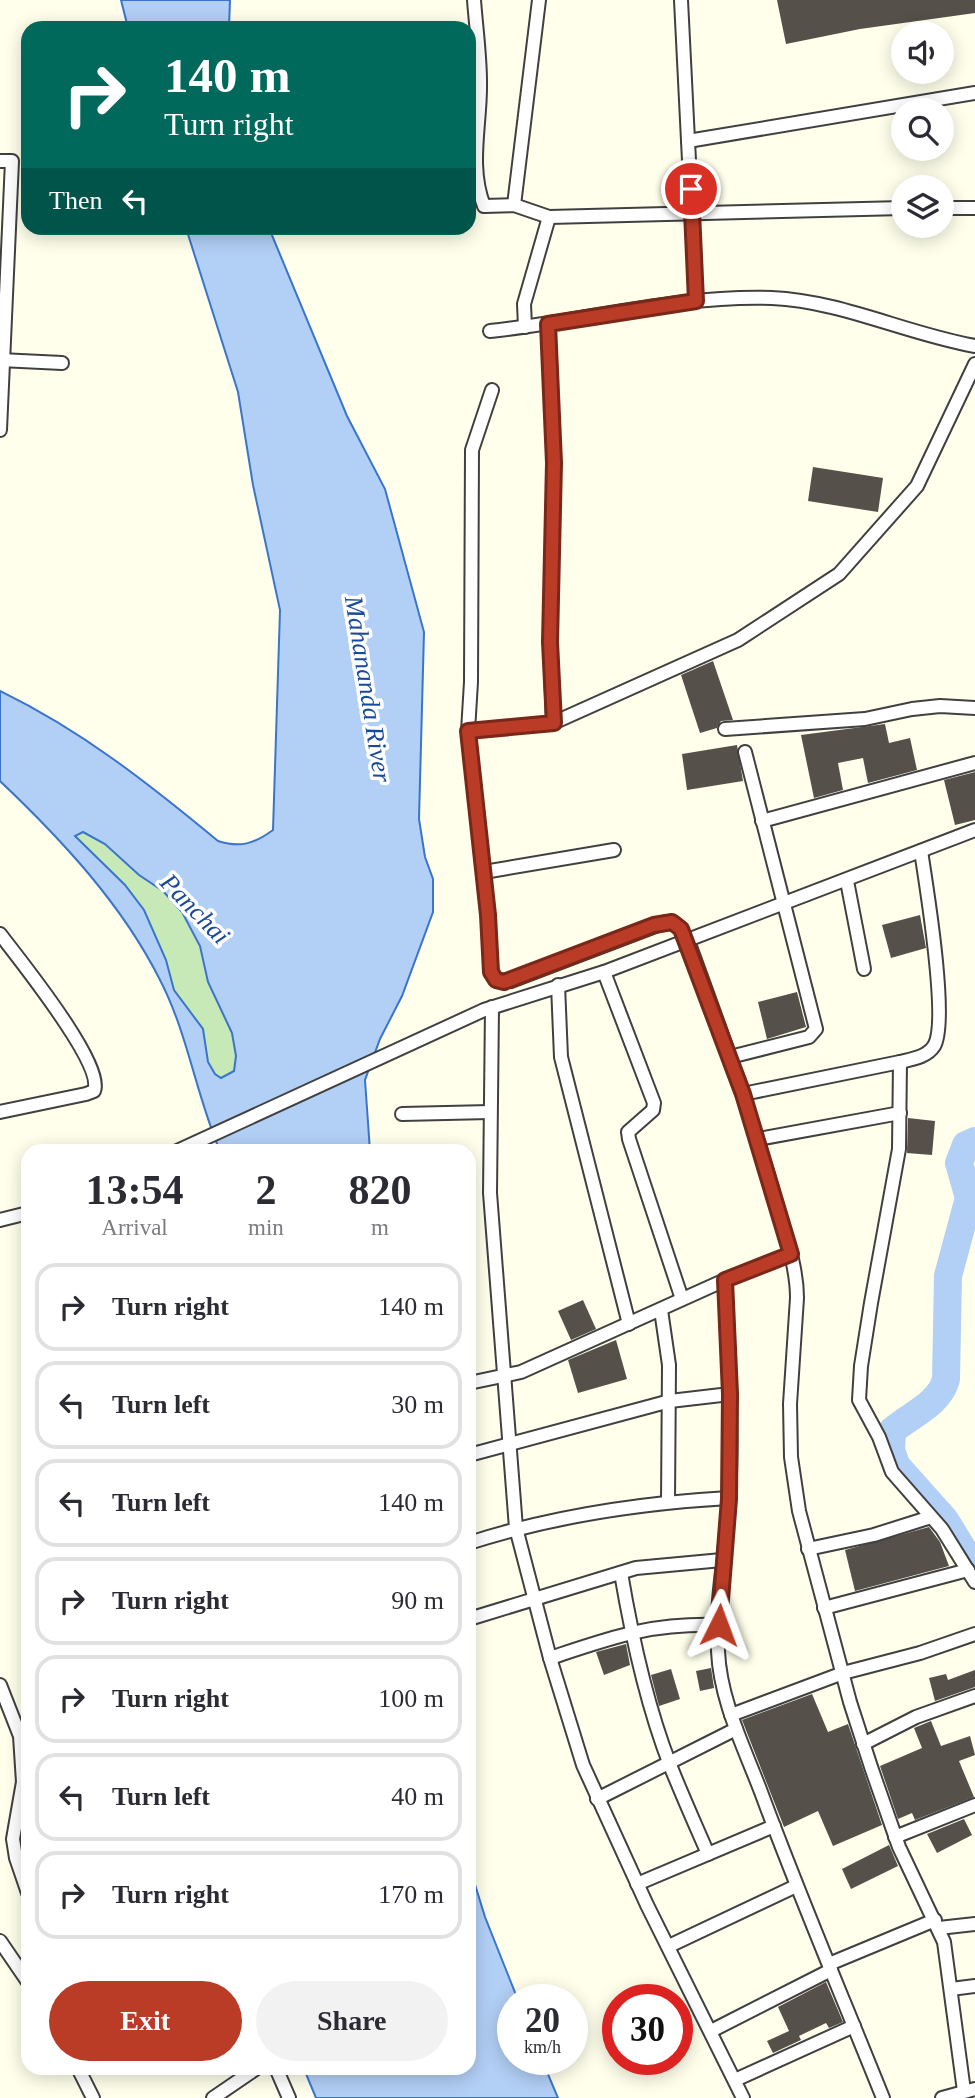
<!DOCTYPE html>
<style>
body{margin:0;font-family:Georgia,serif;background:#f2f2f3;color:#2b2b33;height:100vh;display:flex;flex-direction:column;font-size:26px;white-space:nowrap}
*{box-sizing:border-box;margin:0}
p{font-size:23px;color:#7c7c81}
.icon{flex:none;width:38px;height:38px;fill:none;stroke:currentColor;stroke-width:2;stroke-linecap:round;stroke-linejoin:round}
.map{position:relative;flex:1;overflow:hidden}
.side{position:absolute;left:21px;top:1144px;width:455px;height:931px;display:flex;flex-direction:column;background:#fff;border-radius:21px;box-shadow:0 4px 18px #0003}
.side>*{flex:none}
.hud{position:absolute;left:21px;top:21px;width:455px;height:214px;border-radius:21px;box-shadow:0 4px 18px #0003;background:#00695c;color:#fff;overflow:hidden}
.fabs{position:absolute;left:891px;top:21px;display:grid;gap:14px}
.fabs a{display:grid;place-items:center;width:63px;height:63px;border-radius:50%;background:#fff;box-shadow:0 4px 18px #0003;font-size:35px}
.speed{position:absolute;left:497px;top:1984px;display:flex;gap:14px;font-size:35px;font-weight:700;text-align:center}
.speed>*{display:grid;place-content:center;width:91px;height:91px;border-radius:50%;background:#fff;box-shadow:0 4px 18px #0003;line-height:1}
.speed small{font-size:18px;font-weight:400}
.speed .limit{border:10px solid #d22;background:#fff;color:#111}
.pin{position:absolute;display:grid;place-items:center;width:60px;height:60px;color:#fff;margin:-30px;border:4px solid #fff;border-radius:50%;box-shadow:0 2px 7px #0007}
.me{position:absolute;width:77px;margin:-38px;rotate:3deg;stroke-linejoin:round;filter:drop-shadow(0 0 5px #0008)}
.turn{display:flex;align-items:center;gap:24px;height:147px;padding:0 28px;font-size:32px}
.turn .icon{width:91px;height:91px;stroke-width:2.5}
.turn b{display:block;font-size:49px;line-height:60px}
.then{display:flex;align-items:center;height:66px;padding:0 28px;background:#0003;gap:14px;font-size:26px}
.eta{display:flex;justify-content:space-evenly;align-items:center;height:119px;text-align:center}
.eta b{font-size:42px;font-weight:600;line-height:49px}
.button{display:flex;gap:14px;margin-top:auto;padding:14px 28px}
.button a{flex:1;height:80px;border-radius:42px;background:#ba3c27;color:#fff;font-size:28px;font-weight:600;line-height:80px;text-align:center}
.button a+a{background:#f2f2f3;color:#2b2b33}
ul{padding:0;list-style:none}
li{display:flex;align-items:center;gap:21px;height:88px;margin:0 14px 10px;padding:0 14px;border:4px solid #e1e1e2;border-radius:21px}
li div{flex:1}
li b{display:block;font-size:26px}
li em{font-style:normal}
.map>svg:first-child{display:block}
</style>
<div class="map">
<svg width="975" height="2098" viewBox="0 0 975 2098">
<rect width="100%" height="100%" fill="#ffffec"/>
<polygon fill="#c7e8b7" points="83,832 105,844 139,875 163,891 182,912 200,946 208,982 232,1033 236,1056 234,1071 221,1078 215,1074 208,1062 203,1028 174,990 159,945 144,910 75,836"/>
<g fill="#b2cff5" stroke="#3a75cb" stroke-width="2" fill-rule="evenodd">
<polygon points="121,0 230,0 229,28 128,28"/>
<path d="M186 228H269L347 416 385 489 424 632 419 819 425 857 433 879V912L402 996 380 1039 365 1080 370 1151H220C196 1095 188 1034 160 980 122 904 61 839 0 781V691C82 731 148 783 218 841 240 848 254 844 273 830L280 610 253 485 238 392ZM83 832 105 844 139 875 163 891 182 912 200 946 208 982 232 1033 236 1056 234 1071 221 1078 215 1074 208 1062 203 1029 174 990 166 960 144 910 125 885 75 836Z"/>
<polygon points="469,1865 485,1917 518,2000 513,2000 513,2060 542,2060 558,2098 316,2098 304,2069 469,2068"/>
</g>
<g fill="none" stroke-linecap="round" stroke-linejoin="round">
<path stroke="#b2cff5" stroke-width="28" d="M975 1141 966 1145 959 1163 969 1198 948 1276 946 1379C940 1404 910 1415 892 1431L891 1450 896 1465 945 1520 975 1569"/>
</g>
<g fill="#555049">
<polygon points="777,0 975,0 975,13 860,29 786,44"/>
<polygon points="813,467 883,478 878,512 808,501"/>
<polygon points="713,661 733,720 721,721 717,728 700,733 681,675"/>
<polygon points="885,724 889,743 910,738 917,770 868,783 863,758 838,763 843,790 814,798 801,735"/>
<polygon points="737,745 743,781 687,790 682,754"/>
<polygon points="975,772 975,820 955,825 944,780"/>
<polygon points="920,915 926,948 891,958 882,925"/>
<polygon points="797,992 806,1027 767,1039 758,1002"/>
<polygon points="908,1118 935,1121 932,1155 907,1153"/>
<polygon points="583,1300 596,1329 571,1340 558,1311"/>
<polygon points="616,1340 627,1379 578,1393 568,1360"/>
<polygon points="929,1527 940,1542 949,1566 855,1591 845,1550"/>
<polygon points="626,1644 630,1665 604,1675 596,1652"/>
<polygon points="711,1668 714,1688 700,1691 696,1671"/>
<polygon points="671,1669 680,1699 659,1706 651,1675"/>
<polygon points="975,1670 975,1687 935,1701 929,1678 946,1674 948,1680"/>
<polygon points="812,1694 828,1732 848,1724 882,1825 833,1846 818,1811 784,1827 742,1720"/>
<polygon points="931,1721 941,1746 970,1736 975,1755 959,1761 974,1797 915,1820 912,1813 898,1819 880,1766 922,1748 914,1728"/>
<polygon points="964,1819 972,1835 937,1853 927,1834"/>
<polygon points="889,1845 898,1866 851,1889 842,1869"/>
<polygon points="826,1982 843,2022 829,2028 826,2023 799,2036 801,2040 773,2053 767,2041 789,2031 778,2007"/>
</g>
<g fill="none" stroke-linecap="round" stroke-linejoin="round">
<defs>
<g id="minor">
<path d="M474 0C476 27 480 55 480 82 481 123 468 166 484 206L514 205 549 217 524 304 525 327"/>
<polyline points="681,0 696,301"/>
<polyline points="688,141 975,93"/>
<polyline points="0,161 12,161 0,430"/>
<polyline points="514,205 539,0"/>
<polyline points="942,208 975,208"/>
<polyline points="549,217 903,208"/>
<polyline points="548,324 554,462 550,642 553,723"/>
<path d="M490 331C584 321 677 295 772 298 841 301 907 334 975 346"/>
<polyline points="0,360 62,363"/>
<path d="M492 390 472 450 471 682 468 731 488 915 491 972 496 980 511 981 666 922 677 925 688 941C718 1023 748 1105 772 1189 781 1225 797 1261 797 1298L790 1404 791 1457 799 1511 850 1702 871 1767 899 1847 944 1942 964 2091"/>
<polyline points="725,729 865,719 912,709 940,706 975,708"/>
<polyline points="468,731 553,723 738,640 839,574 917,486 975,364"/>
<polyline points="762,821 975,763"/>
<polyline points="484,872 614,850"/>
<polyline points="847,881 864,969"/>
<path d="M0 934C19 959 105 1065 94 1091L86 1094 0 1112"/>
<polyline points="604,972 654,1103 653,1110 628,1132 629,1139 682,1299"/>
<polyline points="558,985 561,1057 629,1324"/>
<polyline points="492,1007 490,1193 516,1528 550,1658 583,1765 647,1905 743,2098"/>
<polyline points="730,1057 809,1037 816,1029 745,752"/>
<polyline points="900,1062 899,1149 871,1303 861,1366 859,1400 879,1437 892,1472 942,1529 975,1582"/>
<path d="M743 1094 900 1062C912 1059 927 1057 934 1046 949 1022 926 884 921 851"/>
<polyline points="402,1114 490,1112"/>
<polyline points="758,1139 900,1113"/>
<polyline points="175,1152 484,1010 604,972 975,830"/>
<polyline points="0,1220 28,1213"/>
<path d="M725 1280C728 1352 733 1425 729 1498 727 1548 715 1600 718 1651 720 1700 744 1747 761 1792 799 1895 842 1996 883 2098"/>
<polyline points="661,1310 669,1365 668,1502"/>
<polyline points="469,1383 521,1372 725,1280 791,1254"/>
<polyline points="469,1455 670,1401 730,1394"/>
<path d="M469 1543C553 1516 641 1503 729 1498"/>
<polyline points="808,1549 874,1535 931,1517"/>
<path d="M621 1573C632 1638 646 1703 670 1765 682 1795 695 1824 708 1854"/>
<polyline points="824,1608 968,1570"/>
<polyline points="469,1619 636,1568 722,1560"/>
<path d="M550 1658C613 1637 650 1623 719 1625"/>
<polyline points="0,1685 20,1736 23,1782 13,1839 16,1858 28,1893"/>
<polyline points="731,1715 843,1673 920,1653 975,1634"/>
<polyline points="863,1744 916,1717 975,1696"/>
<polyline points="597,1799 736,1729"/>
<polyline points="895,1837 975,1805"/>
<polyline points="637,1884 774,1826"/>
<polyline points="939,1928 975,1924"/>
<polyline points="0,1941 28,1982"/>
<polyline points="669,1946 796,1886"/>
<polyline points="829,1964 935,1920"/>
<polyline points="951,1989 975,1986"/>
<polyline points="711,2031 831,1970"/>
<polyline points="78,2068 93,2098"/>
<polyline points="276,2068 289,2098"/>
<polyline points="735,2080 854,2026"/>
<polyline points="213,2098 257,2068"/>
<polyline points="942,2098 975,2089"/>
</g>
</defs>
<use href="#minor" stroke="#404040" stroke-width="16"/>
<use href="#minor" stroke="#fff" stroke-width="12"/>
</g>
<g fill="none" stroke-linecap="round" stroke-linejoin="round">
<defs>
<polyline id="route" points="691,189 696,301 548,324 554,463 550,642 554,723 468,731 488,915 491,972 496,980 504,982 654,925 672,922 681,929 743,1094 791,1254 725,1280 730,1394 729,1499 719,1625"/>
</defs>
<use href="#route" stroke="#792719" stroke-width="18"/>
<use href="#route" stroke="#ba3c27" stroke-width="12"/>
</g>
<g text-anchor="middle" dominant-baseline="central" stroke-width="7" stroke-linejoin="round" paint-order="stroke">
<g font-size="26" font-style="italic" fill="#18499c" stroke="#fff">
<text transform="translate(368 689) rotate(81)">Mahananda River</text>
<text transform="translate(195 909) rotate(46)">Panchai</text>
</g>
</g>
</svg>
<div class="fabs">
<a><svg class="icon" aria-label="sound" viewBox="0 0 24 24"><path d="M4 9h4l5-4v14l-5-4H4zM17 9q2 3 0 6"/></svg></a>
<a><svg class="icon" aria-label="search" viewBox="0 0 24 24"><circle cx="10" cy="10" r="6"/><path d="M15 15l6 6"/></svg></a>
<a><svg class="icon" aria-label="layers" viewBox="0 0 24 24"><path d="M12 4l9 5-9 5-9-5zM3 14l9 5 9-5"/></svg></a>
</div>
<div class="speed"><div>20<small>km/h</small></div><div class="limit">30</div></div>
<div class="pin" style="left:691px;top:189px;background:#d93025"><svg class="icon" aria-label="arrive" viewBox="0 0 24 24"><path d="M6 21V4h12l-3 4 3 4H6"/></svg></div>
<svg class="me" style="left:719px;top:1625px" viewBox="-20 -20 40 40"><path d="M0-17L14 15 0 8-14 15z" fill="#ba3c27" stroke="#fff" stroke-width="4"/></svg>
<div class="hud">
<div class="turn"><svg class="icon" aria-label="right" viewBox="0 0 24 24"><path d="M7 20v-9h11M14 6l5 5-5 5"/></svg><div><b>140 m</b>Turn right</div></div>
<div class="then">Then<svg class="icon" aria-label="left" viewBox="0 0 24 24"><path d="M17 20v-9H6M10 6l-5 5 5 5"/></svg></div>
</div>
<section class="side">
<div class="eta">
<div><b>13:54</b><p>Arrival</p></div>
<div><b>2</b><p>min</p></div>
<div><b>820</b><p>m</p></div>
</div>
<ul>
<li><svg class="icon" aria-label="right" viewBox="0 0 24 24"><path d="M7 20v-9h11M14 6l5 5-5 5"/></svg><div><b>Turn right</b></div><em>140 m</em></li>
<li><svg class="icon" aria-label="left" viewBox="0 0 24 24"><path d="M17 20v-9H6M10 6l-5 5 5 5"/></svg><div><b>Turn left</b></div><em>30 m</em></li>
<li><svg class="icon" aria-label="left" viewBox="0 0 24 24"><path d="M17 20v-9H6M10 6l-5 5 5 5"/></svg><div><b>Turn left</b></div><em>140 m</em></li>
<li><svg class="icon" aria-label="right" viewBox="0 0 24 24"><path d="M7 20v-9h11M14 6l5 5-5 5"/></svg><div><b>Turn right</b></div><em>90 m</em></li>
<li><svg class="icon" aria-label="right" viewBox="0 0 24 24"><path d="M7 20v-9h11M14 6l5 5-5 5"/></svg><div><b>Turn right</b></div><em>100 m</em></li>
<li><svg class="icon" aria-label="left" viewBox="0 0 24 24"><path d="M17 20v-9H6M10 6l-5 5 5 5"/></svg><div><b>Turn left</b></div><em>40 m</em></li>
<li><svg class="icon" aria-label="right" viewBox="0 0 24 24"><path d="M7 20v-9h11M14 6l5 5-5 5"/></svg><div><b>Turn right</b></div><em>170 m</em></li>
</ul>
<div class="button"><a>Exit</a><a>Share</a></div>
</section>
</div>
